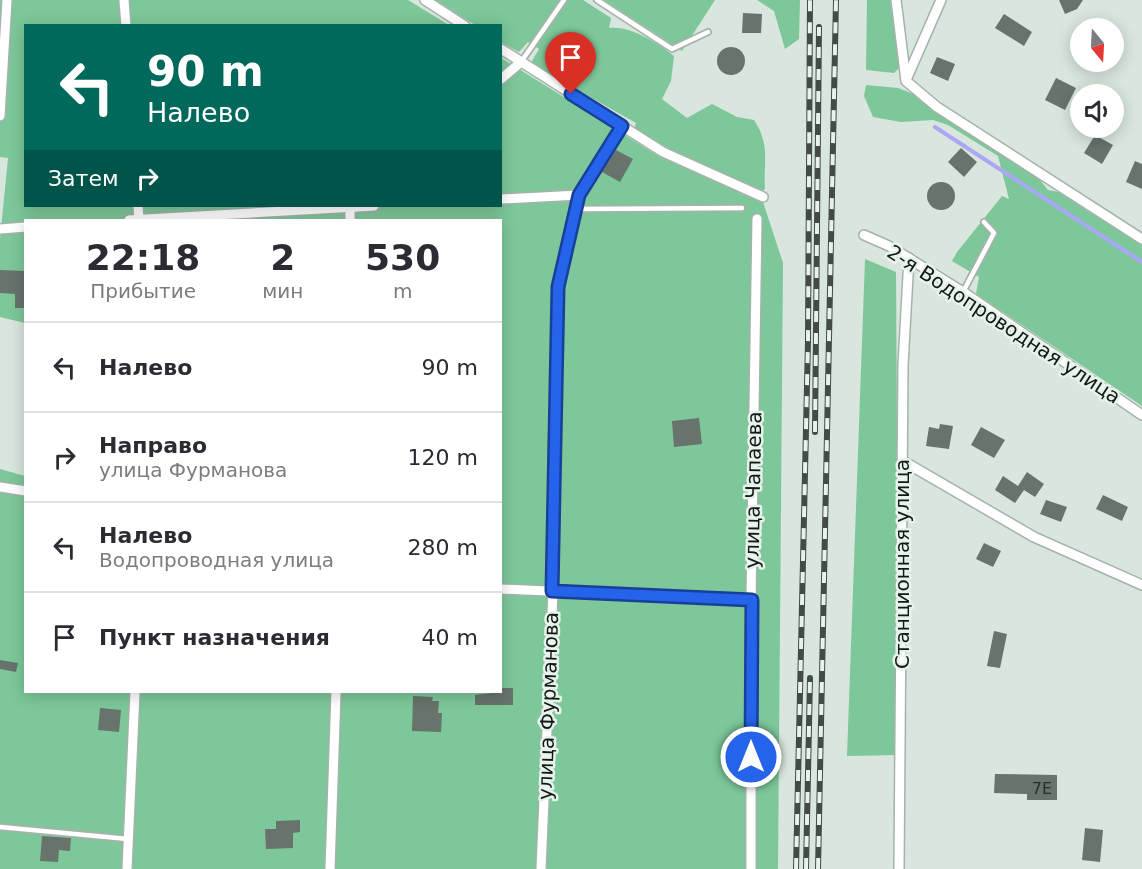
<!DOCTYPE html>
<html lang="ru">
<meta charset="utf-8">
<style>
body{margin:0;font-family:"DejaVu Sans",sans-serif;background:#f2f2f3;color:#2b2b33;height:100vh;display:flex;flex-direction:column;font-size:22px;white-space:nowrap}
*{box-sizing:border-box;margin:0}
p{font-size:20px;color:#7c7c81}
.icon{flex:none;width:33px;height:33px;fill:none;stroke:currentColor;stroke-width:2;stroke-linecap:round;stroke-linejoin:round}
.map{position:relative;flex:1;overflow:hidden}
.panel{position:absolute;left:24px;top:219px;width:478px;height:474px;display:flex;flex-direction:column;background:#fff;border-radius:0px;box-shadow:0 3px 15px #0003}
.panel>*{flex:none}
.guide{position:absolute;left:24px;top:24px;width:478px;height:183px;border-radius:0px;box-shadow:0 3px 15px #0003;background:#00695c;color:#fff;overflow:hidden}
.needle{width:39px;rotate:162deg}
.tools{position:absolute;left:1070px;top:18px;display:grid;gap:12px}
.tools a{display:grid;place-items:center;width:54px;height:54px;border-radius:50%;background:#fff;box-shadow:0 3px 15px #0003;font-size:30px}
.pin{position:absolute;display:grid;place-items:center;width:51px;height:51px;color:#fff;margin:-62px -26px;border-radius:50% 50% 50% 0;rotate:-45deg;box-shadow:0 0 6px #0007}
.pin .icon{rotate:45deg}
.me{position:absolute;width:66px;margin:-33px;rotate:0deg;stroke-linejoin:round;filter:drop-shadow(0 0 4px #0008)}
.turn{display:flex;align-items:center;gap:21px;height:126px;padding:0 24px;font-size:27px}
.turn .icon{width:78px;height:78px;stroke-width:2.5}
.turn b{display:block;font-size:42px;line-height:51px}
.then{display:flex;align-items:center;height:57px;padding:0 24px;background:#0003;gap:12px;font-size:22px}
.eta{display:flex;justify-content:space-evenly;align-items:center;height:102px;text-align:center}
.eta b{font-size:36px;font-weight:700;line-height:42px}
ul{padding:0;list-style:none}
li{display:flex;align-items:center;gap:18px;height:90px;padding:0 24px;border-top:2px solid #e1e1e2}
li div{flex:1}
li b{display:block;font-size:22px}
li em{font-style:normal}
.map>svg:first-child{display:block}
</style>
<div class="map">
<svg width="1142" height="869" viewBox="0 0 1142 869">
<rect width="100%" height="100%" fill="#d8e6dd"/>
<g fill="#7dc79a">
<polygon points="0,0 408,0 449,25 26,26 26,206 501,206 501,58 660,157 763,202 783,263 778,869 0,869 0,469 25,476 26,692 501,692 501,220 26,220 25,323 0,317 0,239 8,158 0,157"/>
<path d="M435 0H583L611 18 609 28C630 25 658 43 674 56L671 81 662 99 687 118 712 104 737 117 754 120C771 146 763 161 765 189L762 191 701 165 634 130 636 123 535 66 532 61 539 49 528 42 519 52 501 42V26L475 25Z"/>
<polygon points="604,0 715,0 682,51"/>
<polygon points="757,0 800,0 799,39 785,49 774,11"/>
<polygon points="867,0 890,0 900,67 894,73 866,70"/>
<polygon points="866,85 898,88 916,95 1039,179 1048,190 1059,192 1142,245 1142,406 976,294 979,277 952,261 957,252 1002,196 1009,199 998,156 948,125 933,120 901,122 873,117 864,96"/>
<polygon points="865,259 896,272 899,755 847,756"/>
</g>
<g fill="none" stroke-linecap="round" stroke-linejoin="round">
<polyline stroke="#a9a8f6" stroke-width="4" points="935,127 1142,262"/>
</g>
<g fill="#67736b">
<polygon points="1059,0 1083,0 1077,9 1065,14"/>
<polygon points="743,13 762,14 761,33 742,33"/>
<polygon points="1004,14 1032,32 1024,46 995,28"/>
<circle cx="731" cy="61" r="14"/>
<polygon points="937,57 955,64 948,81 930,73"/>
<polygon points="1056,78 1076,88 1065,110 1045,100"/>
<polygon points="1095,135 1113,145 1102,164 1084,153"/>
<polygon points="961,148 977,162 964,177 948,162"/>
<polygon points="616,150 633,159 620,182 602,172"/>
<polygon points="1135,161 1142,164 1142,189 1126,182"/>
<circle cx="941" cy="196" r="14"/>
<polygon points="0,270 26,271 26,308 15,308 15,294 0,293"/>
<polygon points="699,418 702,444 674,447 672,421"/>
<polygon points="940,424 953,426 949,449 926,446 929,427 939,429"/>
<polygon points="981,427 1005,440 994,458 971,445"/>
<polygon points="1027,472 1044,484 1035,497 1024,490 1015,503 995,490 1003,476 1018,486"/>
<polygon points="1103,495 1128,507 1122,521 1096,509"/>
<polygon points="1046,500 1067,507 1061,522 1040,514"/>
<polygon points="984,543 1001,551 993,567 976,559"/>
<polygon points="994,631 1007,634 1000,668 987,666"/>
<polygon points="0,660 18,663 16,672 0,669"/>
<polygon points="501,688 513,688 513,705 475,705 475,695 501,692"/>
<polygon points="413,696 433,697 432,701 439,701 438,713 442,713 441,732 412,731"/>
<polygon points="100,708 121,710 119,732 98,730"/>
<polygon points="995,774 1057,775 1057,800 1027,800 1027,794 994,793"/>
<polygon points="300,820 300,832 293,833 293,848 266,849 265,829 276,829 276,821"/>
<polygon points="1085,828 1103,830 1100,862 1082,860"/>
<polygon points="42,836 71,838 70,851 59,850 58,862 40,861"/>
</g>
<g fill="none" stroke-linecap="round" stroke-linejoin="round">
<defs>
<g id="lane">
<polyline points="597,0 672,49 708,32"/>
<polyline points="521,62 564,0"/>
<polyline points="575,209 742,208"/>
<polyline points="963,292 994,233 984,222"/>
<polyline points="0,827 128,839"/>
</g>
<g id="street">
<polyline points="124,0 126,26"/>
<polyline points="425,0 465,26"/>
<polyline points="896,0 906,81 937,107 1142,239"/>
<polyline points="501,49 663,152 763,197"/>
<polyline points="501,79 521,62"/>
<polyline points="906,80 941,0"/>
<polyline points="0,116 7,0"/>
<polyline points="501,199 579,195"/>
<polyline points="138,206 139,220"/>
<polyline points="129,220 374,206"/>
<polyline points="350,220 350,207"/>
<polyline points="0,229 26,227"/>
<polyline points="864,235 889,246 963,292 1142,415"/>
<polyline points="903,461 1034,537 1142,585"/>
<polyline points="0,487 26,491"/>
<polyline points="501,589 751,600"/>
<polyline points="127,869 135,692"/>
<polyline points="330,869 336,692"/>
<polyline points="541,869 553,591 558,287 579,195 623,126"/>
<polyline points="751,869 751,600 757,219"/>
<polyline points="899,869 903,365 909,258"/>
</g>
</defs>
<use href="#lane" stroke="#a6b3aa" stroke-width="8"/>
<use href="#street" stroke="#a6b3aa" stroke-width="12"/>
<use href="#lane" stroke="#fff" stroke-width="4.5"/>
<use href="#street" stroke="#fff" stroke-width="9"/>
<defs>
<g id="rail">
<polyline points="815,432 819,27"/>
<polyline points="796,869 808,341 810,0"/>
<polyline points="806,869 810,678"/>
<polyline points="818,869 836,0"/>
</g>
</defs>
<use href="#rail" stroke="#444b46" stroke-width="6"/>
<use href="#rail" stroke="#e5f3ea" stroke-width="4" stroke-dasharray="11" stroke-linecap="butt"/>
</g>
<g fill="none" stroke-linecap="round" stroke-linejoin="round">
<defs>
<polyline id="route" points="571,94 622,126 579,195 558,287 552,591 752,600 751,757"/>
</defs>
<use href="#route" stroke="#184099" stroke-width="15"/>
<use href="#route" stroke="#2563eb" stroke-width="10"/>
</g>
<g text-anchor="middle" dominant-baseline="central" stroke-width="5" stroke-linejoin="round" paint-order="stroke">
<g font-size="16" fill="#282f2a">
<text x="1042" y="788">7Е</text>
</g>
<g font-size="20" fill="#131815" stroke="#e5f3ea">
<text transform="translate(1004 324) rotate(33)">2-я Водопроводная улица</text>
<text transform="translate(753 490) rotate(-89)">улица Чапаева</text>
<text transform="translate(902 564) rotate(-90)">Станционная улица</text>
<text transform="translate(548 706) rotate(-88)">улица Фурманова</text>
</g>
</g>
</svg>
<div class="tools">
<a><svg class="needle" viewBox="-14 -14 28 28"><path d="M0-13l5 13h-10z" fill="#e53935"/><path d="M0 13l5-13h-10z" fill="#7c7c81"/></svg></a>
<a><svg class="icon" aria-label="sound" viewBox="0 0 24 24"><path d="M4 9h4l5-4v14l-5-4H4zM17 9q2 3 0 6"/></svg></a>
</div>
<div class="pin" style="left:571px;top:94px;background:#d93025"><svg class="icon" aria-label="arrive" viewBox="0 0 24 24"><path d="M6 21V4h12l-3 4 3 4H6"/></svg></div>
<svg class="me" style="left:751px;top:757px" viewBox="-20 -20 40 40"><circle r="17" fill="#2563eb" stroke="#fff" stroke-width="3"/><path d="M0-11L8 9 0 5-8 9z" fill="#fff"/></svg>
<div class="guide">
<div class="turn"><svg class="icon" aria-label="left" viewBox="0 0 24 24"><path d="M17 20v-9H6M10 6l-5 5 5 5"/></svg><div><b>90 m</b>Налево</div></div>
<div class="then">Затем<svg class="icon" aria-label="right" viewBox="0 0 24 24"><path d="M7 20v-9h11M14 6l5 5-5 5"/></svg></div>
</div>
<section class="panel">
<div class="eta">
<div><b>22:18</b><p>Прибытие</p></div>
<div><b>2</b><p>мин</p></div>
<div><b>530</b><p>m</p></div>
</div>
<ul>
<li><svg class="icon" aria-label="left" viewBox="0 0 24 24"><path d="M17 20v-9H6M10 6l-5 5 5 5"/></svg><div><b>Налево</b></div><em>90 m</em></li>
<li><svg class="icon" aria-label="right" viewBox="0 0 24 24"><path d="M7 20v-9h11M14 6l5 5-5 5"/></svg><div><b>Направо</b><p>улица Фурманова</p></div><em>120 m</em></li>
<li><svg class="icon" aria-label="left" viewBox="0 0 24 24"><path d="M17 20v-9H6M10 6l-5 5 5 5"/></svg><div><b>Налево</b><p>Водопроводная улица</p></div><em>280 m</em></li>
<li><svg class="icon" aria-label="arrive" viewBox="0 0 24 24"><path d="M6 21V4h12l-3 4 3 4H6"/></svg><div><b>Пункт назначения</b></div><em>40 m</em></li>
</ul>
</section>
</div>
